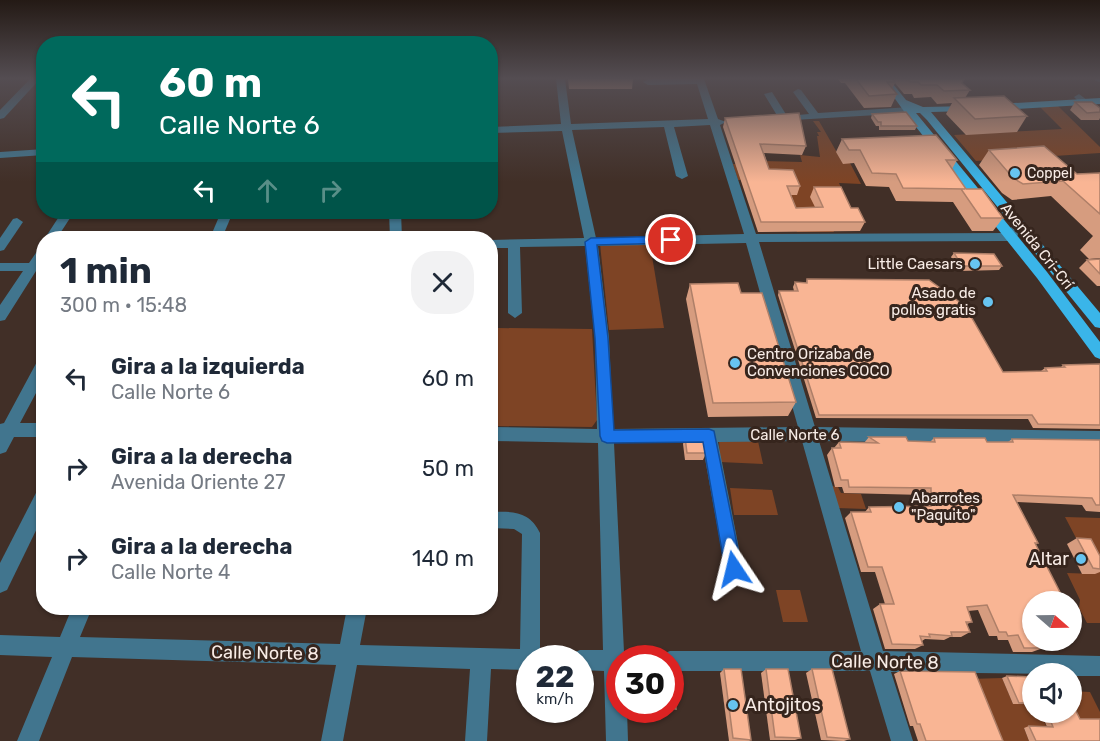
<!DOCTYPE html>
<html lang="es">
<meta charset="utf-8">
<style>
body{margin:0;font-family:Rubik,sans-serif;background:#f2f2f3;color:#1f2937;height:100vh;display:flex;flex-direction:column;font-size:22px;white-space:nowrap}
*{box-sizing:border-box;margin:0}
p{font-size:20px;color:#747a83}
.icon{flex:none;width:33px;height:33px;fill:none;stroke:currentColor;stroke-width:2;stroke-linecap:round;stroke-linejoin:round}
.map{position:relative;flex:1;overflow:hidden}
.side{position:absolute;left:36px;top:231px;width:462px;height:384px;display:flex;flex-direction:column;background:#fff;border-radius:24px;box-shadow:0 2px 4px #0004}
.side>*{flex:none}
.banner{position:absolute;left:36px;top:36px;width:462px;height:183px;border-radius:24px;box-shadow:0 2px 4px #0004;background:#00695c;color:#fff;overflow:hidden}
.needle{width:39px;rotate:110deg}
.fabs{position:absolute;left:1022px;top:591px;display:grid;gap:12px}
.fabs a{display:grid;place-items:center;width:60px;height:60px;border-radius:50%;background:#fff;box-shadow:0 2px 4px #0004;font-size:30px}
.speed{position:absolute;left:516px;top:645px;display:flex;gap:12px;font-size:30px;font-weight:700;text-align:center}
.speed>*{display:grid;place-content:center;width:78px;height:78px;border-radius:50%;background:#fff;box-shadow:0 2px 4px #0004;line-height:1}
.speed small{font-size:15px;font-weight:400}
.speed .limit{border:9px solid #d22;background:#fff;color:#111}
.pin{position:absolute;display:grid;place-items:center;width:51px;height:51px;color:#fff;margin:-26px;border:3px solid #fff;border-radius:50%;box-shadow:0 2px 6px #0007}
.me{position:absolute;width:66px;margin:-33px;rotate:350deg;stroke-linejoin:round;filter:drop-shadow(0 0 4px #0008)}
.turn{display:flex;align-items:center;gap:21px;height:126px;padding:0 24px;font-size:27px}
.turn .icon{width:78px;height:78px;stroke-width:2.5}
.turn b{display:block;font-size:42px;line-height:51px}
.lanes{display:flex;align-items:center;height:57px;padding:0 24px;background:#0003;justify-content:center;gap:30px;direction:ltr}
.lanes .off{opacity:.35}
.round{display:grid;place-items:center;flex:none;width:63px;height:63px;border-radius:24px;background:#f2f2f3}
.headline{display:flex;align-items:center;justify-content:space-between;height:102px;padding:0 24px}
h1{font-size:36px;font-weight:700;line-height:45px}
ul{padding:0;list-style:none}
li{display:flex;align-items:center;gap:18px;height:90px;padding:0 24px}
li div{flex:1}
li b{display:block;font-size:22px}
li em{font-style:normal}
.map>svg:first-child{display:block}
</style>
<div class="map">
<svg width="1100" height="741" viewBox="0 0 1100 741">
<rect width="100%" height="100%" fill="#412f27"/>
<g fill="#7e4425">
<polygon points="1058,106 1100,147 1100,153 976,161 954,135 1062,129 1040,107"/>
<polygon points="813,121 819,121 843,163 850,163 861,184 839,183 854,218 828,219 834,232 797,232 786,203 772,178 738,180 733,164 761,165 760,161 802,162 800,155 820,157 817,136 819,136 817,132 821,132"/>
<polygon points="600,244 650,244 664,328 609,330"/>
<polygon points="495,278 495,356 491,356 491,278"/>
<polygon points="498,328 592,329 597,420 592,427 497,426"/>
<polygon points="719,440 758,441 763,464 720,462"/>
<polygon points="831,486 838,487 841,493 861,494 866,509 837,508"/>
<polygon points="730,488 772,490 778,515 734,515"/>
<polygon points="1065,517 1100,518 1100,623 1087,623 1079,608 1080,600 1067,573 1095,574"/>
<polygon points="776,590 800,590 808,622 783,622"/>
<polygon points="1002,678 1013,704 1032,704 1032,712 1041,713 1047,728 1024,728 1029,741 994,741 969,679"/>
<polygon points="1071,691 1090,692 1100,712 1100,721 1074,721 1071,712"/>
</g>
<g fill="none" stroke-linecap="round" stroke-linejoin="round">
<g fill="#41758e" fill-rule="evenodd">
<polygon points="30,79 40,79 4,118 0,119 0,110"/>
<path d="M556 79H565L571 124 708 119 697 84 648 85 643 82 648 79H704L718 119 726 122 720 125 756 234 1006 233 1016 221H1024C1027 228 1016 239 1009 241L759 242 815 427 1100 431V445L819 441 883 651 1100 656V676H1071V674L891 672 913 741H891L870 671H670V658H661L663 654 670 651H861L802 441 718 442 743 569 741 576 734 578 727 576 725 569 702 442 614 443 624 652 629 658H620V710H627L628 741H606L604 671 580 670V658H570L573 653 580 650H603L598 443 490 441V427L597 429 595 338 585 246 520 247 522 313 515 318 508 313V248H490V240L584 238 562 131 490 133V127L561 124ZM710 125 744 234 596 238 572 130 664 127 676 176 682 179 688 176 674 127ZM746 243 798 427 613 429 609 338 598 246Z"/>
<polygon points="1094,79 1100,79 1100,82 1096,81"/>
<polygon points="798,89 801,90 818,113 910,107 915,110 910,113 777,121 776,119 778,117 764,94 772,92 787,116 809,114 793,92"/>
<polygon points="1079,94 1100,110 1100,118 1076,99 1074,97"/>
<polygon points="44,149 44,155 0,158 0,152"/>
<polygon points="62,212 74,212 57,238 45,238"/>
<polygon points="221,212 233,212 222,238 210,238"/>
<polygon points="389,212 401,212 402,238 390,238"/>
<polygon points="17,218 23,222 4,250 0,251 0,238 13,219"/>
<polygon points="44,246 42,263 44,270 36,271 5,320 0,321 0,305 23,271 0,271 0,263 29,263 40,247"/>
<polygon points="44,356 44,378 20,423 44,423 44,437 14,437 6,452 0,454 0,424 4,423 39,358"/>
<polygon points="44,487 44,514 7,590 0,593 0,563 38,489"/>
<path d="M490 512C512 511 530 511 540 533V658H530V670L491 669 487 741H465L470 669 357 665 343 741H321L336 665 72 657 39 741H17L52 657 0 655V635L60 637 72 608H92L80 637 340 644 347 608H367L360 645 520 649 522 534 514 529 490 528Z"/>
</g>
<g fill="#3ab5e9" fill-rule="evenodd">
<polygon points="881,79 889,79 906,100 923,107 970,106 972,108 967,111 931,112 1100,313 1100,328 1095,327 927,120 920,113 916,113 1047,272 1100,342 1100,359 1095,357 1037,278 908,117"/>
<polygon points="1100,98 1100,104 997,110 992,107 997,104"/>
</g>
</g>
<g fill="#d69c7f">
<polygon points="568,79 633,79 632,89 569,89"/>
<polygon points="838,79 965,79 962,83 970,90 965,98 1027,116 1017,132 966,135 946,114 952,103 937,104 931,97 914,98 912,94 904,94 895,83 892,89 897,94 891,107 864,108 845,83 841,83"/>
<polygon points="1075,102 1100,108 1100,118 1099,120 1081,120 1070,110"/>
<polygon points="872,114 917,126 915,130 879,130 879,126 876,126 871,118"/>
<polygon points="725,118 806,146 802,155 764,153 769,169 800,186 797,195 791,195 796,208 815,207 810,197 814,187 865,222 860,231 758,232 723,127"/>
<polygon points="842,139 957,160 952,169 966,189 1003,218 993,231 972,231 953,202 896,201 889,187 866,186 854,163 843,164 836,152"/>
<polygon points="989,150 1077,174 1100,173 1100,258 1089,259 1080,250 1093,236 1051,196 1012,200 1002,193 979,165"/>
<polygon points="954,253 1002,266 999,270 959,271 951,257"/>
<polygon points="1100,259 1100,286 1097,286 1079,268 1087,260"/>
<polygon points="807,279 1003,372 1041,371 1045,368 1060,368 1063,365 1100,364 1100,429 1033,428 1028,419 816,418 778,295 779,291 794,291 793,287 795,282 806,283"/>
<polygon points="690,284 741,293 796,402 788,416 708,417 686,299"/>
<polygon points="685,437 706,453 703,460 685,460 683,444"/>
<polygon points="869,437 908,441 930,442 934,438 987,442 1008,442 1012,439 1100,440 1100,512 1086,511 1082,505 1017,502 1038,543 1035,545 1032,602 1032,623 1031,623 1043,648 1032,652 1013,652 1008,640 998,640 997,636 989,636 978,610 968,611 972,622 967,624 970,632 961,637 950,637 944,640 925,639 922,641 923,645 915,649 885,649 873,609 880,604 885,604 875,572 861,572 845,518 851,512 865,512 869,507 924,506 924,495 844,493 842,487 835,487 827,455 832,448 834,448 839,442 864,443"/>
<polygon points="1077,538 1100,556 1100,572 1095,574 1082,574 1067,544"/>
<polygon points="724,669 751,740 749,741 729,741 720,673"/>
<polygon points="766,669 801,738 795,740 770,740 761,673"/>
<polygon points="812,669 850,739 844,741 821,740 806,673"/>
<polygon points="900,671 1003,741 918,741 913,726 910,726 894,674"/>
<polygon points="1007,676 1032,677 1032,704 1013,704 1002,678"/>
<polygon points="1041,712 1071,712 1080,719 1100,741 1029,741 1024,728 1029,726 1047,727"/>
</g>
<g fill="#f9b594" stroke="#ae7f68" stroke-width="1.5">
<polygon points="856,79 893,79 895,82 887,82 897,94 869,96"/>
<polygon points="907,79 964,79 962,83 970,90 944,91 937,85 921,85 918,82 910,82"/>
<polygon points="1004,96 1027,116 975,119 954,98"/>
<polygon points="1075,102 1092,102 1100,108 1100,112 1087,113"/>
<polygon points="906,112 917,126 881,126 881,122 878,122 872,114"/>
<polygon points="799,113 806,146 760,144 769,169 793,170 800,186 787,186 796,208 823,207 814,187 841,187 851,208 858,208 865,222 761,222 725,118"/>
<polygon points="936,135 957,160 946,160 966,189 982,189 1003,218 981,218 961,189 965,189 903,188 896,174 872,173 860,150 849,150 842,139"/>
<polygon points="1044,146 1077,174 1100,173 1100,214 1063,181 1023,184 1013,178 989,150"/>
<polygon points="954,253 994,254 1002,266 962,266"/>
<polygon points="1100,259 1100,274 1087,260"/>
<polygon points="807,279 929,280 965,306 1003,372 1047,371 1045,368 1065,367 1063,365 1100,364 1100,425 1038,424 1032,415 819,415 779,291 798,291 795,282 807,283"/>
<polygon points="738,283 741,293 762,293 796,402 713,403 690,284"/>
<polygon points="685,437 703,437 706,453 687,453"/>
<polygon points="869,437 906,437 908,441 935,442 934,438 985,438 987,442 1013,442 1012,439 1100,440 1100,505 1096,505 1092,498 1013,495 1038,543 1035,543 1065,602 1032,602 1032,617 1028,617 1032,625 1032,640 1039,640 1043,648 1024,648 1018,635 1008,636 1006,632 999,632 987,605 967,607 972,622 966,622 970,632 951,632 952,636 929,634 930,637 920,636 923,645 892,644 880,604 894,604 882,567 868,567 851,512 871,512 869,507 931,506 931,488 849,487 848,480 841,480 832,448 841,448 839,442 878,443"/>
<polygon points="1077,538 1091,539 1100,556 1100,569 1093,568"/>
<polygon points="1071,613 1075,620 1071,620"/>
<polygon points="724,669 741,669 751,740 733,738"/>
<polygon points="766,669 788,669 801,738 775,737"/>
<polygon points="812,669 832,669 850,739 827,737"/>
<polygon points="900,671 975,672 1003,741 926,741 920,724 917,724"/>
<polygon points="1007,676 1032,677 1032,703 1019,703"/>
<polygon points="670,683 675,684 676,709 670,708"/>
<polygon points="1071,701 1080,719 1100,719 1100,741 1036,741 1029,726 1053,727 1047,712 1071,712"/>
</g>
<linearGradient id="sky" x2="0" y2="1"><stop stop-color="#241a15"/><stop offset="0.43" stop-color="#544d52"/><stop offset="1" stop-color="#544d52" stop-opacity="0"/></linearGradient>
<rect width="1100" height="182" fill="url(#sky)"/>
<polygon fill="#1a73e8" stroke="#114b97" stroke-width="1.5" points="671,236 677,240 675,243 597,245 608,338 614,430 709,429 714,431 742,569 740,575 734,577 728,575 725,569 703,442 607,443 602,441 600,436 595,338 585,242 591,238"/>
<g fill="#67c4f0" stroke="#36251d" stroke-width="2">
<circle cx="1015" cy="173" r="6"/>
<circle cx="975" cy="264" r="6"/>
<circle cx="988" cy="302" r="6"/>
<circle cx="735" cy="363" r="6"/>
<circle cx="899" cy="507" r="6"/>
<circle cx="1081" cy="559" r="6"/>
<circle cx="733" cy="705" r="6"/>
</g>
<g text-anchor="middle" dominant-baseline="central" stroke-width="6" stroke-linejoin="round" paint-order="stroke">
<g font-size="14" fill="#f8ece6" stroke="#36251d" text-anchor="start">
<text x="1027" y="173">Coppel</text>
</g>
<g font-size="15" fill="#f8ece6" stroke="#36251d">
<text transform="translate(1037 246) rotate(51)">Avenida Cri-Crí</text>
<text x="795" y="435">Calle Norte 6</text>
</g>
<g font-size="15" fill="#f8ece6" stroke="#36251d" text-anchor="end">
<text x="963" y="264">Little Caesars</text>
<text x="976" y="293">Asado de<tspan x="976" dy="17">pollos gratis</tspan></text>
<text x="747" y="354" text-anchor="start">Centro Orizaba de<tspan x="747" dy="17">Convenciones COCO</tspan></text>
<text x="911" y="498" text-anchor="start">Abarrotes<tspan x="911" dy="17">"Paquito"</tspan></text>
</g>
<g font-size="18" fill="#f8ece6" stroke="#36251d" text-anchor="end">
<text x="1069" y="559">Altar</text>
<text x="745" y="705" text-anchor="start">Antojitos</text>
</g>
<g font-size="18" fill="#f8ece6" stroke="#36251d">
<text transform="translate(265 653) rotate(1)">Calle Norte 8</text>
<text transform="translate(885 662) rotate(1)">Calle Norte 8</text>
</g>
</g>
</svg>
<div class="fabs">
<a><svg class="needle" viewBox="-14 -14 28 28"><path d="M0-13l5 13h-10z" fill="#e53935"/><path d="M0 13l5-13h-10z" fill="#747a83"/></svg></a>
<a><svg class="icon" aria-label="sound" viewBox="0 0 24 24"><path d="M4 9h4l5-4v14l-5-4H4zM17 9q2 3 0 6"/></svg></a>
</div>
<div class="speed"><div>22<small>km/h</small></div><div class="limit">30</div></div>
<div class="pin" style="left:671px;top:240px;background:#d93025"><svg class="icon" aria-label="arrive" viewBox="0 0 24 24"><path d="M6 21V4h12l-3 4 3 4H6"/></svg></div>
<svg class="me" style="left:734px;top:569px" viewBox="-20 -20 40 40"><path d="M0-17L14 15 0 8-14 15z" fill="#1a73e8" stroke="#fff" stroke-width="4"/></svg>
<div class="banner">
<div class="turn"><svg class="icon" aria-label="left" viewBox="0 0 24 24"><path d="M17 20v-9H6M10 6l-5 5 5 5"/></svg><div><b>60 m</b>Calle Norte 6</div></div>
<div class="lanes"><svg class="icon" aria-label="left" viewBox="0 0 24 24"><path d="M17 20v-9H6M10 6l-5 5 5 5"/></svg><svg class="icon off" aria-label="ahead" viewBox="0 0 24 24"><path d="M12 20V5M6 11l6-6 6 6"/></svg><svg class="icon off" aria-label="right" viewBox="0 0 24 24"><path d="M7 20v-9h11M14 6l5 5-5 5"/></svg></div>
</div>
<section class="side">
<div class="headline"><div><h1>1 min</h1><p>300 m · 15:48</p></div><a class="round"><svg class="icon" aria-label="close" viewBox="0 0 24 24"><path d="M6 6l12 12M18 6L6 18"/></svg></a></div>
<ul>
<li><svg class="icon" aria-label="left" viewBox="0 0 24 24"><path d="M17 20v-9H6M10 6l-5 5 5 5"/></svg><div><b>Gira a la izquierda</b><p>Calle Norte 6</p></div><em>60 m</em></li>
<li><svg class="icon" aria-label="right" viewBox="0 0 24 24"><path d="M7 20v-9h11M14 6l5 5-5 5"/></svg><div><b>Gira a la derecha</b><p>Avenida Oriente 27</p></div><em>50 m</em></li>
<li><svg class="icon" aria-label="right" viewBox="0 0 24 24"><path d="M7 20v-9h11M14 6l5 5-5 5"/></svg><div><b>Gira a la derecha</b><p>Calle Norte 4</p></div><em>140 m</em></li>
</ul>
</section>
</div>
